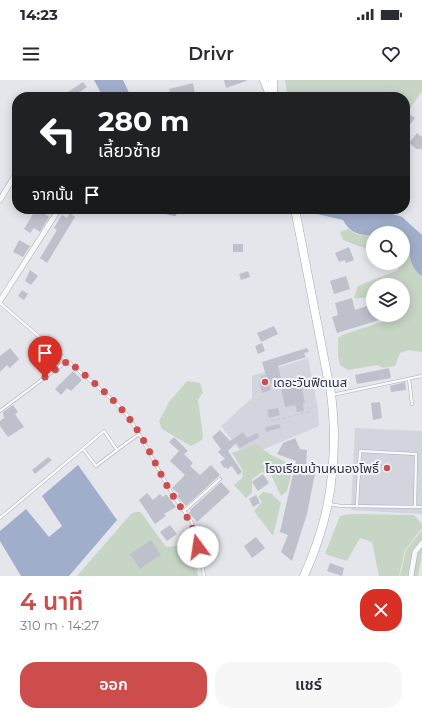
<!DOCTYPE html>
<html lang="th">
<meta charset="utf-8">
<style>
body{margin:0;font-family:Montserrat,"Noto Sans Thai",sans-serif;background:#f7f7f7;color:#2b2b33;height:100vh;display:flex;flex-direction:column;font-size:15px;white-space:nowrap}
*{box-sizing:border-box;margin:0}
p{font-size:13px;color:#7c7c81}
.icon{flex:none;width:22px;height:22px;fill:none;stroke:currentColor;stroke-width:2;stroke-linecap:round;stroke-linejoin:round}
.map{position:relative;height:496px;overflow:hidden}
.panel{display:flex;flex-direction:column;background:#fff;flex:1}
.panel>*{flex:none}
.guide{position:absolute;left:12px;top:12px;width:398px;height:122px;border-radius:16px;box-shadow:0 2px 10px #0003;background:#202124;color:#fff;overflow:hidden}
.fabs{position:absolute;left:366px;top:146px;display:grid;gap:8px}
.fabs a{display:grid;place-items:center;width:44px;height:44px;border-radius:50%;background:#fff;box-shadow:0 2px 10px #0003;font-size:20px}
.pin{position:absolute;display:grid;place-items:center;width:34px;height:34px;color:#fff;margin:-41px -17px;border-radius:50% 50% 50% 0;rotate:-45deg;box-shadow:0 0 4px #0007}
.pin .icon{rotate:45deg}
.me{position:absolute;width:44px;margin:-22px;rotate:346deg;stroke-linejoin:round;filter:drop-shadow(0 0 3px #0008)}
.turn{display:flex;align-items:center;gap:14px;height:84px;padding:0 20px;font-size:18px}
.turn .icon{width:52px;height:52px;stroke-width:2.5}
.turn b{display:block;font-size:28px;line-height:34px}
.then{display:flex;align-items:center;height:38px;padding:0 20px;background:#0003;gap:8px;font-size:15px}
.round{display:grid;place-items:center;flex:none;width:42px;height:42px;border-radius:16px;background:#f7f7f7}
.headline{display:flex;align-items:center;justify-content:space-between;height:68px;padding:0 20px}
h1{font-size:24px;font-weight:600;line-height:30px;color:#cd4d4d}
.button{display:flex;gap:8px;margin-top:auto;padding:8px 20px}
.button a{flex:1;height:46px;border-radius:16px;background:#cd4d4d;color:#fff;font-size:16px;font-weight:600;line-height:46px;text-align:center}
.button a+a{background:#f7f7f7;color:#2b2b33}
.status{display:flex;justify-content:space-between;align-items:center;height:28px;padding:0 20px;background:#fff;direction:ltr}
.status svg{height:11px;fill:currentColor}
header{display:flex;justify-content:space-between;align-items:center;height:52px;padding:0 20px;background:#fff;font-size:18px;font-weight:600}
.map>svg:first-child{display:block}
</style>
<div class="status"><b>14:23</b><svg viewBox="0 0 49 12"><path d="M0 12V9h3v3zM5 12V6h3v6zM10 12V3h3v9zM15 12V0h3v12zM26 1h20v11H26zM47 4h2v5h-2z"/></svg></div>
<header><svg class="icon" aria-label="menu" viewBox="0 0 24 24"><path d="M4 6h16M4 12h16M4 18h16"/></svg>Drivr<svg class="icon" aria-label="heart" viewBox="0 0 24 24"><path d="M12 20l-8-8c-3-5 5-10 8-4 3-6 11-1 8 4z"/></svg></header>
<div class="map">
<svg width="422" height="496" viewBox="0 0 422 496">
<rect width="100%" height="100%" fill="#e4e6ec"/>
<g fill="#d2d5de">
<polygon points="308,278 318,329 319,346 245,377 221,346 252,318 252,296"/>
<polygon points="355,348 422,351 422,434 351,430"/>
</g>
<g fill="#c7d5c5">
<polygon points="285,0 422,0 422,11 405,36 405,17 288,17"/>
<polygon points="348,149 356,154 373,156 373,169 361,167 343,160 340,152"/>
<path d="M403 162 408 166C410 177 411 190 422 196V272L409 270 400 273 395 286 383 288 377 285 348 290 340 285 338 276V258L345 254 403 235 407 229 403 218V205H373V216L356 219 354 217 358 206 398 190 399 183H403Z"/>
<polygon points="187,301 200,303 203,312 198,320 203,355 202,360 191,366 162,349 159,341 169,322"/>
<polygon points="256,364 271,375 286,382 292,391 287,411 281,416 271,395 262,392 252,399 252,413 246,418 234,405 242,398 243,391 232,373"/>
<polygon points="263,412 272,414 281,423 273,456 254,431 262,422 258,417"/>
<polygon points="135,432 140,432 143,435 166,467 177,466 190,469 194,476 198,496 77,496 131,434"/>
<polygon points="351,434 414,435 422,444 422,448 405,470 399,496 379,496 372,462 360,458 347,481 325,474 340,436"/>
<polygon points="422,450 422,473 418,496 400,496 406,470"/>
</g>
<g fill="#a0aecb">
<polygon points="94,0 123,0 131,17 103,17"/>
<polygon points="153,129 182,129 175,136 160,133"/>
<path d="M258 129H376L402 137 422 155V196C411 190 410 177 408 166L403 162V153H373V156C358 154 351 154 343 140L304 131 282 134Z"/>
<polygon points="78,385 117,440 69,496 21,496 0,461 0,451 26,429 49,457 62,446 42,416"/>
</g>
<g fill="#bec1cc">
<polygon points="224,0 246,0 246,1 226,8"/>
<polygon points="83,2 87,7 73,17 56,17 63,12 65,14"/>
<polygon points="193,3 195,14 185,17 171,17 169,9"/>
<polygon points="409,34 415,38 405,51 405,40"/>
<polygon points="417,53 422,57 422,70 419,68 418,70 409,63"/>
<polygon points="36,129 47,129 44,133 49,137 40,152 34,148 30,153 24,149"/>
<polygon points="70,133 75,137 47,183 40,178 57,150 54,148 62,135 67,138"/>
<polygon points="19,160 30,166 23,177 13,172"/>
<rect x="233" y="164" width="10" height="8"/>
<polygon points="349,167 354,180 346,183 345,180 339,182 335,173"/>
<polygon points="30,190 38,196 31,205 25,201"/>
<polygon points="248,191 250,197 241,200 239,194"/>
<polygon points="346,196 350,209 334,214 330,201"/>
<polygon points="22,210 28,214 24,220 18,216"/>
<polygon points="352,218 355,230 373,224 373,235 392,236 337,253 332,237 338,235 335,223"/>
<polygon points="274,246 278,254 261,262 257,253"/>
<polygon points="262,263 265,271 258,274 255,266"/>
<polygon points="10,268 19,279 10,288 7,285 0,292 0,276"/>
<polygon points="307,268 309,272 304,273 306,277 278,286 281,298 271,301 272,303 269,304 271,310 262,313 259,301 262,300 261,296 266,295 262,282"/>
<polygon points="39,269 47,276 37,287 29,281"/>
<polygon points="389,288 391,298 357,304 355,295"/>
<polygon points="73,291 82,300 71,311 67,308 61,315 55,309"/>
<polygon points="304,301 305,308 302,308 305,323 303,323 304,331 297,332 295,325 285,327 281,308"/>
<polygon points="405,302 406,310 391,312 390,306"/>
<polygon points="380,322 382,338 373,340 371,323"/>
<polygon points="13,325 18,332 15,334 24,347 8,357 0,346 0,341 4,338 3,332"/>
<polygon points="278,328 280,335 269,338 267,330"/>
<polygon points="279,344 281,348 266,352 265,347"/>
<polygon points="220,350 230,361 243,352 247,358 257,353 259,355 258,358 240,368 236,363 228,371 242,392 238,395 232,386 227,389 226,387 224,388 220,382 225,379 218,372 221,369 212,357"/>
<polygon points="174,357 188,371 184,374 193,383 190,386 200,395 211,385 220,395 186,426 177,416 179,414 172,408 185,395 170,381 179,371 169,362"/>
<polygon points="295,358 300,369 307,370 306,386 316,388 307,434 292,481 281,472 288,455 280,452 296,381 277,374 283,363"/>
<polygon points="48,377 52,380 35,394 32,390"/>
<polygon points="263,394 269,403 258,411 252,402"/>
<polygon points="221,402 230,412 197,442 189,433 191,431 190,430"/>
<polygon points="147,413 153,420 160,414 163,417 166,414 176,427 164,434 166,436 155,444 139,420"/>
<polygon points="256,415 260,423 253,427 249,419"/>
<polygon points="170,445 177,454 167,461 160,452"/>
<polygon points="186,453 190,459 184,463 180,457"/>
<polygon points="256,457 265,468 252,478 244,466"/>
<polygon points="151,460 161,475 140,489 130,474"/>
<polygon points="330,483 344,488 342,496 327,491"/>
</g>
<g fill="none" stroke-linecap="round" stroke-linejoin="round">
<defs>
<g id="lane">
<polyline points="0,223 107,315 125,332 139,354 171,412 191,441 196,453 204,496"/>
<polyline points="409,299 412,324"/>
<polyline points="332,315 422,296"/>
<polyline points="0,331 67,281"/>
<polyline points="117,370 139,354"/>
<polyline points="329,424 341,426 422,427"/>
<polyline points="357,426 360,371 416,374 415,427"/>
<polyline points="184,431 220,399"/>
<polyline points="0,438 104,351 117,370 96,386 83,369"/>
</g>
<g id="street">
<polyline points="0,120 17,92"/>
<polyline points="0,221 59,129"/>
<polyline points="411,496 415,472 422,463"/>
</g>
<g id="primary">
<polyline points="264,0 271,17"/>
<polyline points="273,0 273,17"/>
<path d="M295 129 328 299C333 317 333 334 334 353 334 407 326 447 304 496"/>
</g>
</defs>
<use href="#lane" stroke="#a9acb6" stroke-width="3.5"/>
<use href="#street" stroke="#a9acb6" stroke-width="6"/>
<use href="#primary" stroke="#a4a8b7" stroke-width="9"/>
<polyline stroke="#c2c4cb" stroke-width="1" stroke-dasharray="3 3" stroke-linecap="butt" points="271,341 308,332 312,327"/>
<use href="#lane" stroke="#f7f8fa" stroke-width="2.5"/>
<use href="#street" stroke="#f7f8fa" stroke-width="5"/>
<use href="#primary" stroke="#fff" stroke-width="8"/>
</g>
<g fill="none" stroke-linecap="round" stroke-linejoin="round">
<path stroke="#cd4d4d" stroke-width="7" stroke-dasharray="0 12.6" d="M45 297 68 281C87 297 108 313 124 332 144 355 155 385 170 411 183 432 193 441 198 467"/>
</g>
<g fill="#cd4d4d" stroke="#f4f5f9" stroke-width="1.5">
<circle cx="265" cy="302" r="4"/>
<circle cx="387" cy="388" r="4"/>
</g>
<g text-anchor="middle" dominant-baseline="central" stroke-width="4" stroke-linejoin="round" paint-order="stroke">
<g font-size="13" fill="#2c3144" stroke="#f4f5f9" text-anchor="start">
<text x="273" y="302">เดอะวันฟิตเนส</text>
<text x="379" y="388" text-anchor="end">โรงเรียนบ้านหนองโพธิ์</text>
</g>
</g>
</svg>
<div class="fabs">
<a><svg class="icon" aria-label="search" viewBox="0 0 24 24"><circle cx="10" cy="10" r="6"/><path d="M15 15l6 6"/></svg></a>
<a><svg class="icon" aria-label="layers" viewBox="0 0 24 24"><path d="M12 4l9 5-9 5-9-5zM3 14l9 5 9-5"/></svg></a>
</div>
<div class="pin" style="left:45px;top:297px;background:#d93025"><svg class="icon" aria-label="arrive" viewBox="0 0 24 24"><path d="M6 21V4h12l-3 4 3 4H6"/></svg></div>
<svg class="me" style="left:198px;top:467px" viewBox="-20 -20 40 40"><circle r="19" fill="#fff"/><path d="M0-13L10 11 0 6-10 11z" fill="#cd4d4d"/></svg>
<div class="guide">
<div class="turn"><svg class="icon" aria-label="left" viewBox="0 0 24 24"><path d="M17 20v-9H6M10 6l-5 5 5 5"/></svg><div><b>280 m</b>เลี้ยวซ้าย</div></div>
<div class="then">จากนั้น<svg class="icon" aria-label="arrive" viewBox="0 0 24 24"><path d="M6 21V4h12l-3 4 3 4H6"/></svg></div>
</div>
</div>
<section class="panel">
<div class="headline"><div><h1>4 นาที</h1><p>310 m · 14:27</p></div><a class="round" style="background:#d93025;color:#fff"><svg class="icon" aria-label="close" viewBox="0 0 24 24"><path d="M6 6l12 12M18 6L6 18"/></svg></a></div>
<div class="button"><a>ออก</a><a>แชร์</a></div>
</section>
